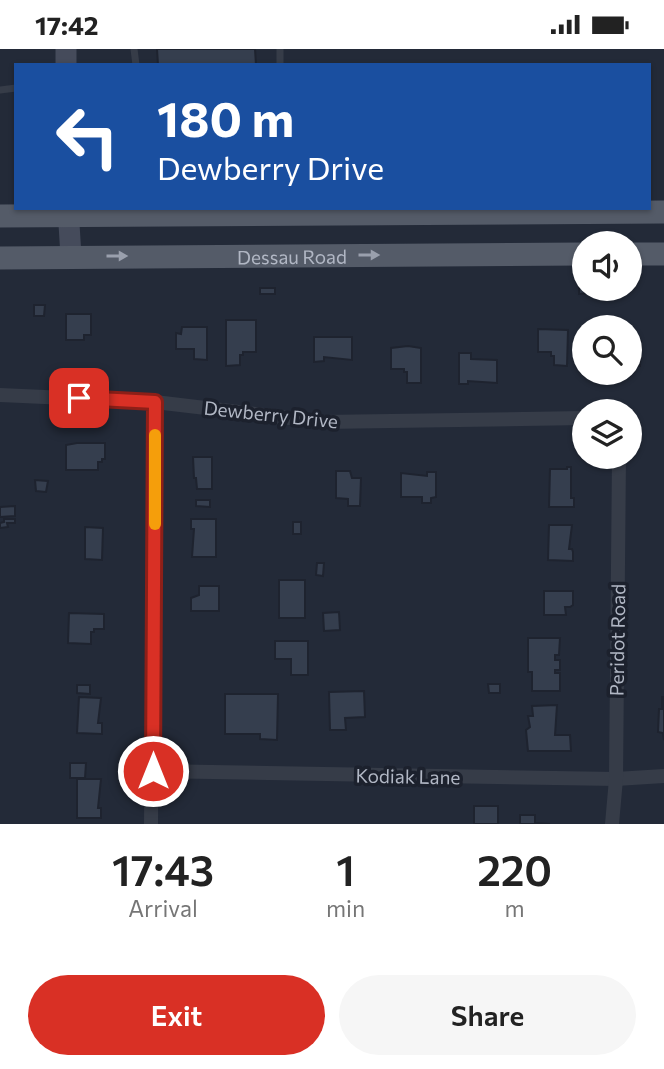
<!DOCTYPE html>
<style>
body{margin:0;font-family:Commissioner,sans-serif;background:#f6f6f6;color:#222;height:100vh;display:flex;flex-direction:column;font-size:26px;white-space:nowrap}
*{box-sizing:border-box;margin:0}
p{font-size:23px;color:#767676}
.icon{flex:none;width:38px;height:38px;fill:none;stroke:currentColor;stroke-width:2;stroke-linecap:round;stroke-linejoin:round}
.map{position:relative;height:775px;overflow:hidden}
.details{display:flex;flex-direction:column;background:#fff;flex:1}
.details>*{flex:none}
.hud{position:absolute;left:14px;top:14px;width:637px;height:147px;border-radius:0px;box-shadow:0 2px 5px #0004;background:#1a4fa0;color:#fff;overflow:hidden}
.controls{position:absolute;left:572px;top:182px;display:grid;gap:14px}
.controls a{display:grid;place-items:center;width:70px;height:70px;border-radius:50%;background:#fff;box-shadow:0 2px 5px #0004;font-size:35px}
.pin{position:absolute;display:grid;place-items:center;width:60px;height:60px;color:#fff;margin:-30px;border-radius:14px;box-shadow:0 4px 10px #0006}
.me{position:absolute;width:77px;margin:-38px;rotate:0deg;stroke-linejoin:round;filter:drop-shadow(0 0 5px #0008)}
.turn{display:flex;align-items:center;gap:24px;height:147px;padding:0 28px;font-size:32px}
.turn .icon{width:91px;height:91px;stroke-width:2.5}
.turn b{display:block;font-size:49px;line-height:60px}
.eta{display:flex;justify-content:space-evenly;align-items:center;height:119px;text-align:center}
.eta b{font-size:42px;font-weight:600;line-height:49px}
.button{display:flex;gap:14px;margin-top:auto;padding:14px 28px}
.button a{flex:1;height:80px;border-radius:42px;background:#d93025;color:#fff;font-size:28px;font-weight:600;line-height:80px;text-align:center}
.button a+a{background:#f6f6f6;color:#222}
.status{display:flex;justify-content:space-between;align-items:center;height:49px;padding:0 35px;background:#fff;direction:ltr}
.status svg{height:19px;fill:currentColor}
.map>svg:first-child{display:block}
</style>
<div class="status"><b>17:42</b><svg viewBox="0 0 49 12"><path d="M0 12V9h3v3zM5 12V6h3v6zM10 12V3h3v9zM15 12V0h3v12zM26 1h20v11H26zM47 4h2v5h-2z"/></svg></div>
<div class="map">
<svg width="664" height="775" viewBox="0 0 664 775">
<rect width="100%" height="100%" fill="#232a38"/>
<g fill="#353e4e" stroke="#1e232f" stroke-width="2">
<polygon points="157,0 255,0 256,16 158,16"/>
<polygon points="579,235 584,235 584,240 591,240 591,244 579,245"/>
<rect x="260" y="239" width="15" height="6"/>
<polygon points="34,256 45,256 44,267 34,267"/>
<polygon points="66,265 91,265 91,286 84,286 84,291 66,291"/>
<polygon points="226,271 256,271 256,303 243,303 243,306 240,306 240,316 226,317"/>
<polygon points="182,278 207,278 207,311 194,310 194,300 176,300 176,284 181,285"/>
<polygon points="538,280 568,281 567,317 554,316 554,307 551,307 551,303 538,303"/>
<polygon points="314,288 352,288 352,311 324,308 324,312 314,313"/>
<polygon points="630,292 641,292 640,317 630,317"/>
<polygon points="408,297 421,299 421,334 407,334 407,323 404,323 404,320 391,320 391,299"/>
<polygon points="459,304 471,304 471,310 497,311 497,334 468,332 468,335 459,335"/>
<polygon points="77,394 105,394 105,410 102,410 102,413 98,413 98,421 66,421 66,396"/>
<polygon points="193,408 212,408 212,440 197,440 196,429 194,429"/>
<polygon points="567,418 571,418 571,449 574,449 574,458 549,458 550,420 567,420"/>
<polygon points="336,422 350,422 352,429 361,429 360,457 348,457 348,450 336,449"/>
<polygon points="427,423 436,423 436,448 431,449 431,454 422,454 422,448 401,448 401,424 427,427"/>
<polygon points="35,431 48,432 46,443 36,442"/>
<polygon points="196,451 210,451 210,458 196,457"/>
<polygon points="15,457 15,467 0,468 0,458"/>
<polygon points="4,470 15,470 15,474 7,474 8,478 0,479 0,474 4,473"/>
<polygon points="191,470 216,470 216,508 192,508 194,480 191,480"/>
<rect x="293" y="473" width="8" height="12"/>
<polygon points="549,476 572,476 569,500 572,500 573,503 573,512 548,511"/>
<polygon points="85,478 103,479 102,511 85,510"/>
<polygon points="317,514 324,514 323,527 316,526"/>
<rect x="279" y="531" width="26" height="38"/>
<polygon points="199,537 219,537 219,562 191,562 191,549 199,546"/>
<polygon points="544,542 573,542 573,556 570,558 565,558 566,566 544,566"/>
<polygon points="339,563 340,581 324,582 323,564"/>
<polygon points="69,564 104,565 104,580 94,580 94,583 91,583 91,595 68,594"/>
<polygon points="528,589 560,589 559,606 555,606 555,611 560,611 560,621 555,621 555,624 560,624 560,642 532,642 532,623 528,623"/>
<polygon points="275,592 308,592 308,626 291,626 291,610 275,610"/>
<polygon points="488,635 500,635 500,644 489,644"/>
<polygon points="77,636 90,636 90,645 77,644"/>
<polygon points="364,642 365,668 345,669 346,681 330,681 329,643"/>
<polygon points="225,645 278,645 277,691 260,690 260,685 225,685"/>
<polygon points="79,648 101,649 98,674 102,674 102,685 77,684"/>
<polygon points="662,648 664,648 664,691 663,684 658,683 659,660 662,660"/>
<polygon points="557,656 555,686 570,686 571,702 528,702 526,681 530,678 528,667 533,667 532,657"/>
<polygon points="70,714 86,714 85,729 70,729"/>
<polygon points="77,730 101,730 98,759 101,759 101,769 77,769"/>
<rect x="474" y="757" width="24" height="18"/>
<polygon points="520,766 535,766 535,774 550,775 520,775"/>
</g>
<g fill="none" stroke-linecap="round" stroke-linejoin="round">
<g stroke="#363c48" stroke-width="7">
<polyline points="134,0 136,16"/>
<polyline points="280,0 280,16"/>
<polyline points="0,41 16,39"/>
</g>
<g stroke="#363c48" stroke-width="14">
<polyline points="0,346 155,353 323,373 584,369"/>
<polyline points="153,722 616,730 664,727"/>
<polyline points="151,775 155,353"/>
<polyline points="612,775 616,730 619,408"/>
</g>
<g stroke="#454b5b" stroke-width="21">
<polyline points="66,0 66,16"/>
<polyline points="68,159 71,207"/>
</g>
<g stroke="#545b68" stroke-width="23">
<polyline points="0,167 664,163"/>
<polyline points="630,205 664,205"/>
<path id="s1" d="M0 209 584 205"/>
</g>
</g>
<defs><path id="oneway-solid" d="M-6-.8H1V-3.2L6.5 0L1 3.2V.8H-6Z" transform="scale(1.75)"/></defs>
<g fill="#9aa0ad">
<use href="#oneway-solid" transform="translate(369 206)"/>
<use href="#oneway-solid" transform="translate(117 207)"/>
</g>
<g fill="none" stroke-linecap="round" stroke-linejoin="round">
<defs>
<polyline id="route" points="79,349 155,353 153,722"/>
</defs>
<use href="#route" stroke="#8d1f18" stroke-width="18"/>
<use href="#route" stroke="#d93025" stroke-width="12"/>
<polyline stroke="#f59e0b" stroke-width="12" points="155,475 155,386"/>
</g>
<g text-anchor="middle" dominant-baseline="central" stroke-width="7" stroke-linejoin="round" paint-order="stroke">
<g font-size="19" fill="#b1b7c4" stroke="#1c212d">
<text stroke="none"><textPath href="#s1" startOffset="292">Dessau Road</textPath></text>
<text transform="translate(271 365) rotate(6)">Dewberry Drive</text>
<text transform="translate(617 591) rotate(-89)">Peridot Road</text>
<text transform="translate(408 727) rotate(1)">Kodiak Lane</text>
</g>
</g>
</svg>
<div class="controls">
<a><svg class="icon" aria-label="sound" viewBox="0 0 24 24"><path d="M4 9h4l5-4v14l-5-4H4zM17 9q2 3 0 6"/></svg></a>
<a><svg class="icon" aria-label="search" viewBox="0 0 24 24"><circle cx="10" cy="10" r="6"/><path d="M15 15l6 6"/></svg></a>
<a><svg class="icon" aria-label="layers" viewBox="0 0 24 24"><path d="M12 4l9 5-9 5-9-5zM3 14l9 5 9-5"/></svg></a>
</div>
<div class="pin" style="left:79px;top:349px;background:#d93025"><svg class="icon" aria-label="arrive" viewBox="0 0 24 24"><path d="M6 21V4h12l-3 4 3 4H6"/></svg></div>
<svg class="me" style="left:153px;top:722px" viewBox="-20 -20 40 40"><circle r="17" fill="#d93025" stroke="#fff" stroke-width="3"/><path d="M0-11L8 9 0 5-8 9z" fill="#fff"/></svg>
<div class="hud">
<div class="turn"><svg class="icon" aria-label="left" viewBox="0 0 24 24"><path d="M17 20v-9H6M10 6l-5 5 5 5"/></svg><div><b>180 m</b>Dewberry Drive</div></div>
</div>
</div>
<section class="details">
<div class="eta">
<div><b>17:43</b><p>Arrival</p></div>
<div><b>1</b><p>min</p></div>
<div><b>220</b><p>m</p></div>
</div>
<div class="button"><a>Exit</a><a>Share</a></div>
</section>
